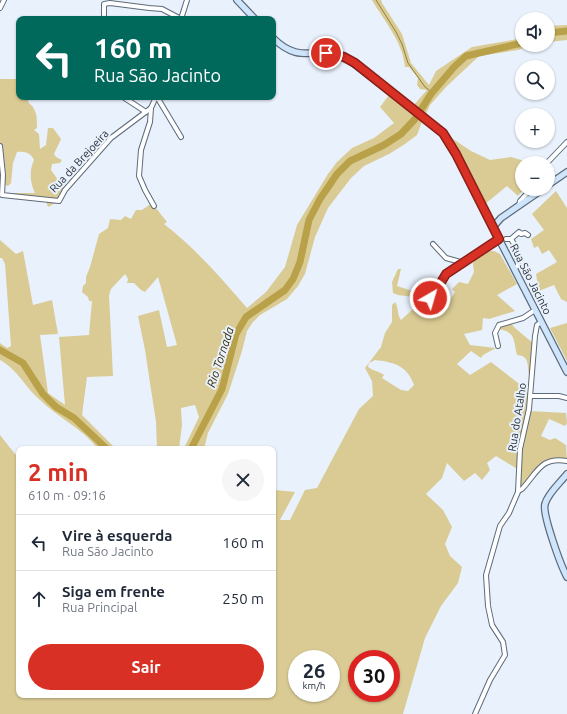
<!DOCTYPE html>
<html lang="pt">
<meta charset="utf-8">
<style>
body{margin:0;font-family:Ubuntu,sans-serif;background:#f6f6f7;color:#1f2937;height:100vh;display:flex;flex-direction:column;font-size:15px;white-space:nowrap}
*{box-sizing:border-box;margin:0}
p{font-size:13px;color:#747a83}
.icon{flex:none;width:22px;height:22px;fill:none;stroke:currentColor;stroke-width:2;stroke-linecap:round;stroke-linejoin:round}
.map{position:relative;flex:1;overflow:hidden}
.details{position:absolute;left:16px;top:446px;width:260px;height:252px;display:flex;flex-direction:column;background:#fff;border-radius:8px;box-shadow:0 1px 3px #0004}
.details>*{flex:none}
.top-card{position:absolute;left:16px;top:16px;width:260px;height:84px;border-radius:8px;box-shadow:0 1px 3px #0004;background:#00695c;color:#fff;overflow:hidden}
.fabs{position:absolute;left:515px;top:12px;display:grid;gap:8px}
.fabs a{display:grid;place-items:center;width:40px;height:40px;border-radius:50%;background:#fff;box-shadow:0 1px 3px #0004;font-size:20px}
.speed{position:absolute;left:288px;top:650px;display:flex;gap:8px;font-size:20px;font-weight:700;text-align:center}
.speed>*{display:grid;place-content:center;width:52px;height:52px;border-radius:50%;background:#fff;box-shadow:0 1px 3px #0004;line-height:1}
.speed small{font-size:10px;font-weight:400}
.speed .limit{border:6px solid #d22;background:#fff;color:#111}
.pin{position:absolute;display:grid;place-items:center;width:34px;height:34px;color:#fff;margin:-17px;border:2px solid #fff;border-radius:50%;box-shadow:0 1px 4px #0007}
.me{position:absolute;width:44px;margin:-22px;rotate:38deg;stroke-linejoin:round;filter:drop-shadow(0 0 3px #0008)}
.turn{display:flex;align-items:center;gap:14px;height:84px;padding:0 12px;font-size:18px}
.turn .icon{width:52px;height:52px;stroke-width:2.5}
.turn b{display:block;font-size:28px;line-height:34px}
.round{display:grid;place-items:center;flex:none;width:42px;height:42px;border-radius:21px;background:#f6f6f7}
.headline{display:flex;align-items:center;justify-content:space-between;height:68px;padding:0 12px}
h1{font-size:24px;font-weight:700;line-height:30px;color:#d93025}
.action{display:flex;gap:8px;margin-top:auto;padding:8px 12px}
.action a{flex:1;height:46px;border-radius:24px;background:#d93025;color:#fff;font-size:16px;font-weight:700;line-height:46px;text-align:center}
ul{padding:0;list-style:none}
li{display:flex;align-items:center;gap:12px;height:56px;padding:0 12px;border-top:1px solid #e0e1e3}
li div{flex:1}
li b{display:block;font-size:15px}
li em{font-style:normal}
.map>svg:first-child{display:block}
</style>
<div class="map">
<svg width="567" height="714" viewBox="0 0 567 714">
<rect width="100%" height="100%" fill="#e8f1fc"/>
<g fill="#dacb94" fill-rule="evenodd">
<path d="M372 0H381L382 3 402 34 411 63 429 85 436 71 472 47 513 40 522 36V45H533L518 50 479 56 446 87 430 105 425 116 413 106 427 90 420 89 417 85 418 78 409 67H405C403 42 384 21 372 0Z"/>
<polygon points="567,25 567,40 548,42 548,26"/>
<path d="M0 79H19V97H29L28 102C37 109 37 117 37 128L34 130 39 134 40 149 46 145 48 128H53L61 139 54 154 56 157 62 160 60 163 52 164 51 170 65 190 59 201 48 207 45 198H11L10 193H35C30 183 29 170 34 160 31 153 25 151 17 152L13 163 11 183 8 186 5 185 2 149 0 148Z"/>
<path d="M389 95 423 119 417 135 405 144 389 154 364 166 351 178 328 208 315 237 305 274 298 286 287 299 260 315 253 322 247 331 242 351 228 394 208 433 204 449H182L185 446 199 417 195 405 181 408 182 425 179 449H157L156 422 145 350 138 316 159 310 167 347 177 345 158 277 145 292 141 290 134 283H127L128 279 125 274 111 289 109 295 113 376 87 377 82 415 116 449H98C82 428 57 417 39 399 24 386 19 371 0 360V343L7 348 11 346 5 264 2 258H0V240L16 254 23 251 33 305 52 300 58 334 40 335 48 393 65 405 59 337 89 335 92 301H89L88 297 82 292 83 286 86 283V277L90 267 99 234 108 228 110 219 121 220 125 216 131 219 136 210H142L152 203 167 222 164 224C197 250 220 277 247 308L266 292 285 267 297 225 328 174 337 162 352 148 374 138 394 123 380 107Z"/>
<polygon points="450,137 471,151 490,160 511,157 531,163 522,163 522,189 524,189 518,196 507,186 485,204"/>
<polygon points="556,191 567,208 567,302 561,299 554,285 539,291 536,274 557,262 549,250 542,254 538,246 534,248 531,239 544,230 532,214"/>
<path d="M485 251H494L500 254 517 284 497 295 515 311 489 319 483 318 482 330 464 334 470 345 496 348 483 355 481 358 471 351 457 364 470 375 491 362 531 393 529 411 566 413 567 423 565 426 549 419 541 436 550 440 555 438 566 445 567 461 545 462 518 491 519 470 496 456 487 463 490 470 482 480 475 473 464 481 447 463 442 478 426 494 443 510 452 527 445 544 450 556 462 567 458 583 441 606 425 638 403 714H0V435L15 454 19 457V695H273V492L275 490 295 492 280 520H290L305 490 317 488 359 409 373 396 372 381 365 368 381 347 385 333 392 322V305L395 302C399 308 397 315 401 320L413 309V297L398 295 393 293 392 282 398 269H401L397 286 419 293 415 304 426 315 430 314 436 306 444 309 455 292 452 289 459 282 468 284 474 272 473 264 475 259ZM375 360C393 362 407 365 414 385L408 391 401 390 382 378 384 375C379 371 373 371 368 367L369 363ZM297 659H331V693H297ZM357 659H391V693H357Z"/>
<path d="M510 322 515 328 534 344 532 377 529 375C527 365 530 356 517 355 513 339 516 332 498 329L499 325Z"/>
<polygon points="567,323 567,361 550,328"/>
</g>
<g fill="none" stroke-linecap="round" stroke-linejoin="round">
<polyline stroke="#8e7f44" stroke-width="1" points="376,0 396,32 402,44 408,63 425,87 433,93"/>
<g stroke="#b9a14a" stroke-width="7">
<polyline points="548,33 567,31"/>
<polyline points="0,350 23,363 43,394 56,407 74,418 107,449"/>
<polyline points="191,449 222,389 236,334 246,317 285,290 293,279 300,262 309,220 320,199 337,174 350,161 384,145 401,134 415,119 431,94 454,67 466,56 522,43"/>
</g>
<defs>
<g id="street">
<polyline points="0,8 4,0"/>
<polyline points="104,15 104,4 110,3 149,8 162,9 181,19"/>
<polyline points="181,19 187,0"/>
<polyline points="123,97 146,112"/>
<polyline points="157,97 181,137"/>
<polyline points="151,108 150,122 141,150 139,176 145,190 154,206"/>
<polyline points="0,146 3,175 2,195 59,201 65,190 111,138 151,108 156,97"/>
<polyline points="547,163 567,142"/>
<polyline points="519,206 520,201 531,189"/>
<polyline points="506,239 511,239 517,249 518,266 514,268"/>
<polyline points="511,239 519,232 521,234 525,233 528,235"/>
<polyline points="433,244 446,258 464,263"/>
<polyline points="419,309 440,284 446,274 499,239"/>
<polyline points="498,346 495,333 499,325 523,318 535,310"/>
<polyline points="531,396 559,396 567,398"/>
<path d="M518 491 522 489C537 473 541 456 567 461"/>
<polyline points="475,714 490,680 505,655 503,642 492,625 488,606 486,575 500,526 509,513 518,492 520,449 529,409 535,336 537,325 541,322"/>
</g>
<g id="secondary">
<polyline points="237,0 255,19"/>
<path d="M273 38C302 67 318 43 348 59L443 133 456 155 567 372"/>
<polyline points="548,185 567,172"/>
<polyline points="493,227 501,218 543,189"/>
<path d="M567 474C560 483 548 493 545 504 542 514 561 566 567 577"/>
</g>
</defs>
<use href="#street" stroke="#5d6b7b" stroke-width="6"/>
<use href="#secondary" stroke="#5d6b7b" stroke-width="8"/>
<use href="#street" stroke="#fff" stroke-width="4"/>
<use href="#secondary" stroke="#cfe5fc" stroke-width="5.5"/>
</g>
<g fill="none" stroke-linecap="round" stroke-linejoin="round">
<defs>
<polyline id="route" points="326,53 344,57 355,63 443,133 456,154 499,239 446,274 440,284 430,298"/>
</defs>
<use href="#route" stroke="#8d1f18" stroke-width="10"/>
<use href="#route" stroke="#d93025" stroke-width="7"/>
</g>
<g text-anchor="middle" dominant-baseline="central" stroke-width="4" stroke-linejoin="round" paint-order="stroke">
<g font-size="11" fill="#292f36" stroke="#e8f1fc">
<text transform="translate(79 161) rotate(-47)">Rua da Brejoeira</text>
<text transform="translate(531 279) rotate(63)">Rua São Jacinto</text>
<text transform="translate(517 417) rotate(-81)">Rua do Atalho</text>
</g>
<g font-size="12" font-style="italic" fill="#342a03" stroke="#e8f1fc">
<text transform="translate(220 357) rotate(-72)">Rio Tornada</text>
</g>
</g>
</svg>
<div class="fabs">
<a><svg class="icon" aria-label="sound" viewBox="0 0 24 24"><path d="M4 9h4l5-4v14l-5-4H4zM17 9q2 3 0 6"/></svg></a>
<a><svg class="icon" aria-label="search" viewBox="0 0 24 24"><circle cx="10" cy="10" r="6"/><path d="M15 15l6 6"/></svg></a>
<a>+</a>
<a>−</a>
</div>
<div class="speed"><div>26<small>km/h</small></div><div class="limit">30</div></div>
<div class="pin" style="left:326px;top:53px;background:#d93025"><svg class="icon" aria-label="arrive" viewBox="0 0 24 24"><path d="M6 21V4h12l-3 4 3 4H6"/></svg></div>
<svg class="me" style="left:430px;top:298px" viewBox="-20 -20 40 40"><circle r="17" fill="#d93025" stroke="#fff" stroke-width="3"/><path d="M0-11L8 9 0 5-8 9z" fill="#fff"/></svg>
<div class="top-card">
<div class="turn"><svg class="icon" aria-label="left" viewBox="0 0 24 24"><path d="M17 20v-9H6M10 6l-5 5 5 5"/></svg><div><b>160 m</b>Rua São Jacinto</div></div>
</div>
<section class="details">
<div class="headline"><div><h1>2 min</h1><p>610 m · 09:16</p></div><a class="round"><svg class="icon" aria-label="close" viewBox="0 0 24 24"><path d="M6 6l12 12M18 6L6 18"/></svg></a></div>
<ul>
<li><svg class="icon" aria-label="left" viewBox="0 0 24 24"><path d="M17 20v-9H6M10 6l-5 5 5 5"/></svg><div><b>Vire à esquerda</b><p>Rua São Jacinto</p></div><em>160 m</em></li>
<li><svg class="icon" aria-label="ahead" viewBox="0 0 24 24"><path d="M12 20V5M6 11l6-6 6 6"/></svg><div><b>Siga em frente</b><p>Rua Principal</p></div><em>250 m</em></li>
</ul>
<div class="action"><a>Sair</a></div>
</section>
</div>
